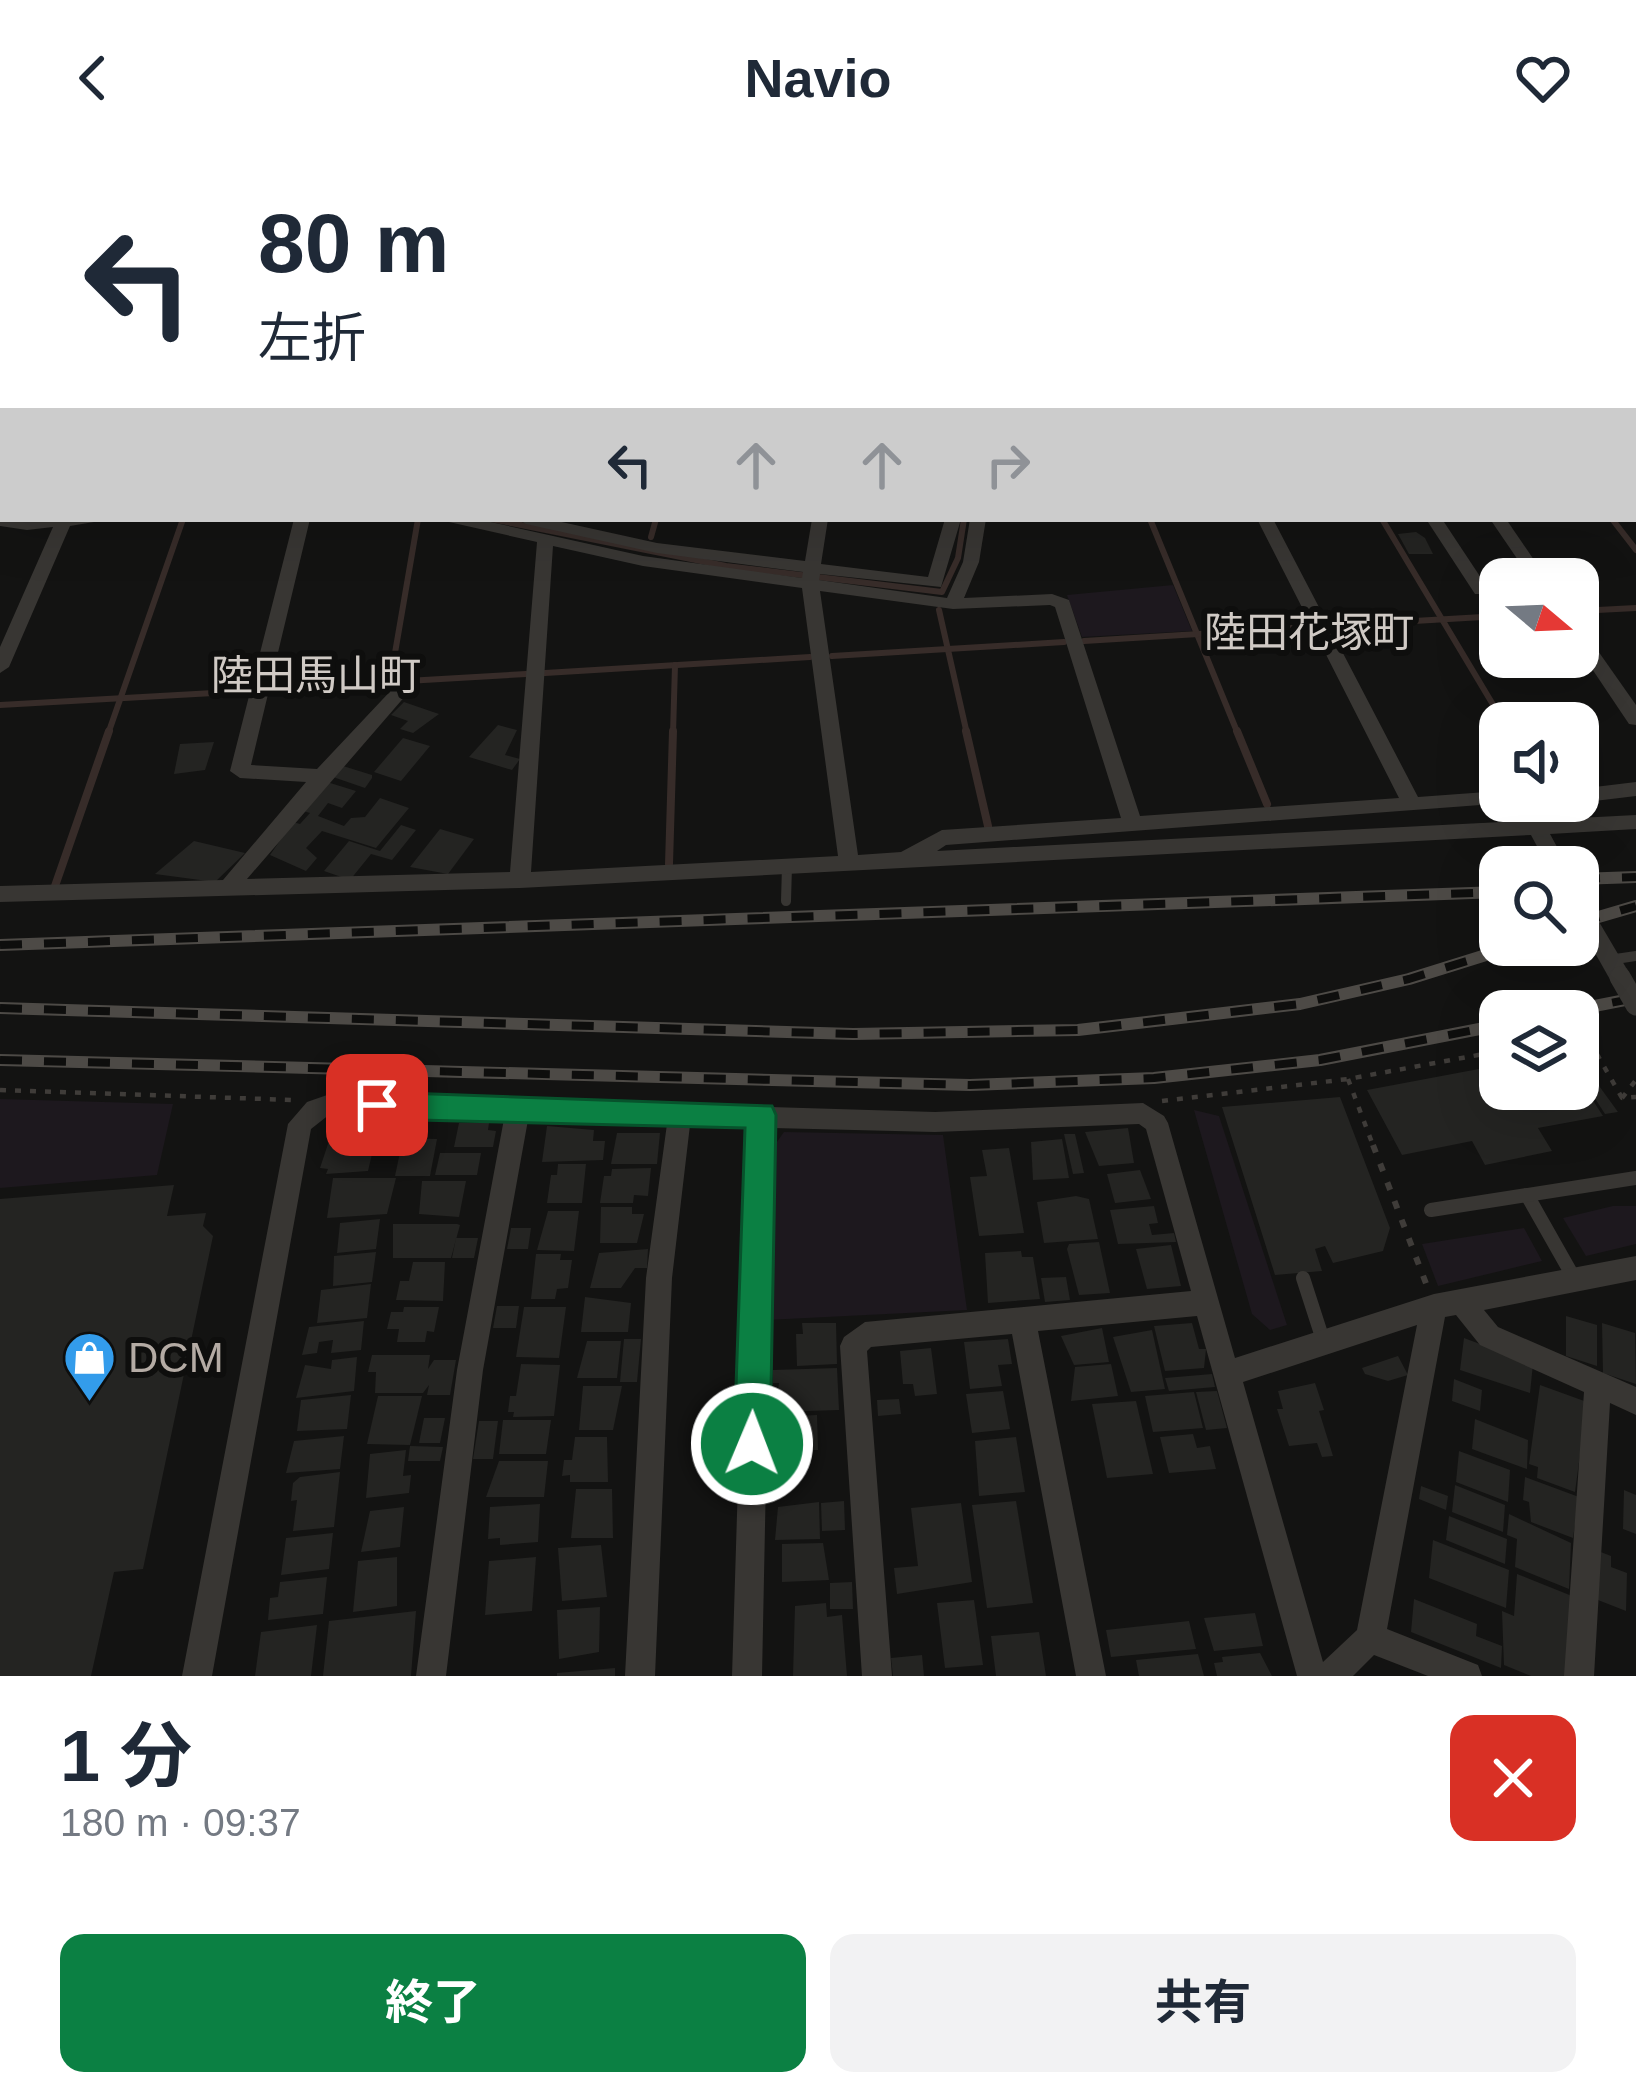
<!DOCTYPE html>
<html lang="ja">
<meta charset="utf-8">
<style>
body{margin:0;font-family:Arial,"Noto Sans JP",sans-serif;background:#f2f2f3;color:#1f2937;height:100vh;display:flex;flex-direction:column;font-size:45px;white-space:nowrap}
*{box-sizing:border-box;margin:0}
p{font-size:39px;color:#747a83}
.icon{flex:none;width:66px;height:66px;fill:none;stroke:currentColor;stroke-width:2;stroke-linecap:round;stroke-linejoin:round}
.map{position:relative;height:1520px;overflow:hidden}
.sheet{display:flex;flex-direction:column;background:#fff;flex:1}
.sheet>*{flex:none}
.guide{position:absolute;left:0px;top:0px;width:1638px;height:366px;box-shadow:0 12px 48px #0002;background:#fff;color:#1f2937;overflow:hidden}
.needle{width:78px;rotate:109deg}
.controls{position:absolute;left:1479px;top:402px;display:grid;gap:24px}
.controls a{display:grid;place-items:center;width:120px;height:120px;border-radius:24px;background:#fff;box-shadow:0 12px 48px #0002;font-size:60px}
.pin{position:absolute;display:grid;place-items:center;width:102px;height:102px;color:#fff;margin:-51px;border-radius:24px;box-shadow:0 6px 18px #0006}
.me{position:absolute;width:132px;margin:-66px;rotate:1deg;stroke-linejoin:round;filter:drop-shadow(0 0 9px #0008)}
.turn{display:flex;align-items:center;gap:42px;height:252px;padding:0 60px;font-size:54px}
.turn .icon{width:156px;height:156px;stroke-width:2.5}
.turn b{display:block;font-size:84px;line-height:102px}
.lanes{display:flex;align-items:center;height:114px;padding:0 60px;background:#0003;justify-content:center;gap:60px;direction:ltr}
.lanes .off{opacity:.35}
.round{display:grid;place-items:center;flex:none;width:126px;height:126px;border-radius:24px;background:#f2f2f3}
.headline{display:flex;align-items:center;justify-content:space-between;height:204px;padding:0 60px}
h1{font-size:72px;font-weight:700;line-height:90px}
.action{display:flex;gap:24px;margin-top:auto;padding:24px 60px}
.action a{flex:1;height:138px;border-radius:24px;background:#0b8043;color:#fff;font-size:48px;font-weight:700;line-height:138px;text-align:center}
.action a+a{background:#f2f2f3;color:#1f2937}
header{display:flex;justify-content:space-between;align-items:center;height:156px;padding:0 60px;background:#fff;font-size:54px;font-weight:700}
.map>svg:first-child{display:block}
</style>
<header><svg class="icon" aria-label="back" viewBox="0 0 24 24"><path d="M15 5l-7 7 7 7"/></svg>Navio<svg class="icon" aria-label="heart" viewBox="0 0 24 24"><path d="M12 20l-8-8c-3-5 5-10 8-4 3-6 11-1 8 4z"/></svg></header>
<div class="map">
<svg width="1636" height="1520" viewBox="0 0 1636 1520">
<rect width="100%" height="100%" fill="#131312"/>
<g fill="#1d181e">
<polygon points="1173,429 1192,475 1082,481 1067,439"/>
<polygon points="0,943 173,948 157,1019 0,1032"/>
<polygon points="1194,954 1219,960 1287,1169 1270,1174 1252,1158"/>
<polygon points="784,976 943,979 967,1154 766,1164 774,990"/>
<polygon points="1613,1050 1636,1050 1636,1088 1586,1100 1563,1062"/>
<polygon points="1524,1072 1542,1105 1438,1130 1422,1088"/>
</g>
<g fill="none" stroke-linecap="round" stroke-linejoin="round">
<g stroke="#372c29" stroke-width="4.5">
<polyline points="1324,0 1391,3"/>
<polyline points="19,3 25,0"/>
<polyline points="161,3 166,0"/>
</g>
<g stroke="#372c29" stroke-width="6">
<polyline points="491,363 726,410 942,436 958,402 964,363"/>
<polyline points="1150,363 1238,578"/>
<polyline points="1382,363 1504,567"/>
<polyline points="1612,363 1636,394"/>
<polyline points="651,381 656,363"/>
<polyline points="939,454 967,578"/>
<polyline points="1578,455 1636,452"/>
<polyline points="1328,470 1500,460"/>
<polyline points="1084,485 1311,471"/>
<polyline points="832,500 1064,486"/>
<polyline points="545,517 810,501"/>
<polyline points="390,526 418,363"/>
<polyline points="269,533 526,518"/>
<polyline points="0,549 249,535"/>
<polyline points="108,578 183,363"/>
<polyline points="673,578 675,509"/>
</g>
<g stroke="#372c29" stroke-width="8">
<polyline points="966,575 988,670"/>
<polyline points="1237,575 1267,648"/>
<polyline points="669,708 673,575"/>
<polyline points="55,730 109,575"/>
</g>
</g>
<g fill="#242422">
<polygon points="1416,376 1425,382 1433,398 1409,398 1398,378"/>
<polygon points="404,546 433,556 439,558 413,577 400,573 408,565 391,559"/>
<polygon points="498,569 517,574 505,599 520,603 512,614 469,601"/>
<polygon points="403,582 430,590 401,625 374,616"/>
<polygon points="214,586 205,614 174,618 180,588"/>
<polygon points="343,610 372,619 372,622 365,632 333,621"/>
<polygon points="327,626 356,635 342,652 328,647 318,660 344,670 351,662 365,661 380,642 409,652 376,692 322,675 306,692 317,702 306,715 270,699 293,666 300,668 310,657 303,655"/>
<polygon points="401,669 416,674 392,704 371,698 350,724 324,715 349,685 380,695"/>
<polygon points="440,673 474,683 448,718 410,711"/>
<polygon points="194,685 245,697 215,726 155,718"/>
<polygon points="1578,889 1587,904 1581,905 1618,956 1605,958 1587,930 1578,914"/>
<polygon points="1500,909 1500,933 1578,933 1578,921 1603,960 1538,972 1552,995 1485,1009 1472,985 1402,999 1367,934"/>
<polygon points="1340,941 1390,1072 1383,1095 1333,1107 1325,1090 1315,1093 1322,1115 1275,1119 1222,951"/>
<polygon points="333,963 364,963 360,977 377,977 368,1015 326,1018 328,1013 320,1012 330,982 341,982 342,977 330,977"/>
<polygon points="459,967 489,967 488,974 496,975 493,991 454,991"/>
<polygon points="547,970 594,974 593,985 605,985 603,1004 542,1006"/>
<polygon points="1128,972 1134,1007 1099,1010 1085,976"/>
<polygon points="617,977 660,977 657,1008 611,1008"/>
<polygon points="1064,978 1075,978 1084,1017 1073,1018"/>
<polygon points="403,982 437,983 430,1020 395,1020"/>
<polygon points="1062,983 1069,1022 1033,1024 1031,986"/>
<polygon points="1009,992 1024,1077 979,1080 970,1021 987,1020 982,994"/>
<polygon points="440,997 481,997 477,1019 435,1019"/>
<polygon points="558,1008 586,1008 582,1047 547,1047 551,1019 557,1019"/>
<polygon points="651,1012 648,1040 634,1039 633,1047 600,1047 604,1020 611,1020 612,1013"/>
<polygon points="1140,1014 1151,1043 1115,1047 1107,1018"/>
<polygon points="333,1022 396,1022 387,1058 327,1062"/>
<polygon points="422,1025 466,1025 459,1061 419,1058"/>
<polygon points="174,1029 167,1060 206,1057 203,1070 213,1080 143,1413 114,1416 91,1520 0,1520 0,1043"/>
<polygon points="1076,1040 1089,1043 1098,1083 1044,1087 1037,1046"/>
<polygon points="1154,1050 1158,1067 1149,1068 1152,1079 1174,1077 1176,1086 1118,1088 1110,1054"/>
<polygon points="601,1051 632,1051 632,1058 644,1058 637,1087 600,1087"/>
<polygon points="548,1055 579,1055 574,1095 537,1094"/>
<polygon points="380,1063 376,1093 337,1097 340,1067"/>
<polygon points="393,1068 457,1068 460,1069 451,1102 393,1102"/>
<polygon points="511,1072 531,1072 528,1093 507,1093"/>
<polygon points="456,1082 478,1082 474,1102 452,1102"/>
<polygon points="1099,1086 1110,1137 1079,1139 1067,1093 1069,1088"/>
<polygon points="1171,1089 1181,1130 1147,1133 1136,1093"/>
<polygon points="648,1093 647,1112 635,1112 621,1132 590,1132 599,1097"/>
<polygon points="1021,1095 1022,1101 1033,1101 1040,1143 988,1147 985,1097"/>
<polygon points="376,1096 372,1126 333,1130 334,1100"/>
<polygon points="536,1098 561,1098 560,1104 572,1104 568,1132 557,1133 555,1143 531,1143"/>
<polygon points="413,1106 445,1106 443,1145 396,1144 400,1125 409,1125"/>
<polygon points="1066,1121 1070,1144 1045,1146 1041,1122"/>
<polygon points="371,1128 367,1162 317,1167 321,1134"/>
<polygon points="585,1141 631,1147 628,1176 581,1176"/>
<polygon points="497,1150 519,1150 516,1172 493,1172"/>
<polygon points="404,1151 439,1151 434,1176 427,1175 425,1186 397,1186 399,1173 387,1173 391,1156 403,1156"/>
<polygon points="524,1151 566,1151 559,1202 516,1201"/>
<polygon points="1566,1160 1597,1169 1597,1210 1566,1200"/>
<polygon points="364,1165 361,1194 331,1197 333,1184 319,1186 317,1197 302,1199 309,1171"/>
<polygon points="802,1167 836,1167 837,1208 797,1210 796,1178 803,1178"/>
<polygon points="1192,1167 1199,1193 1206,1193 1204,1212 1165,1215 1154,1170"/>
<polygon points="1602,1167 1635,1177 1636,1228 1603,1217"/>
<polygon points="1102,1172 1109,1206 1074,1209 1061,1180"/>
<polygon points="1152,1174 1165,1233 1131,1236 1113,1181"/>
<polygon points="1464,1182 1533,1208 1530,1237 1460,1214"/>
<polygon points="624,1183 641,1183 637,1226 620,1226"/>
<polygon points="1008,1183 1012,1208 998,1209 1002,1230 970,1233 964,1186"/>
<polygon points="587,1185 621,1185 617,1222 577,1222"/>
<polygon points="931,1192 937,1238 915,1240 913,1228 903,1228 900,1195"/>
<polygon points="372,1199 430,1199 428,1213 434,1204 456,1204 450,1239 427,1239 429,1229 423,1237 375,1237 376,1216 368,1216"/>
<polygon points="1398,1200 1408,1219 1388,1225 1365,1218 1362,1212"/>
<polygon points="357,1201 354,1235 296,1242 305,1209 331,1213 332,1204"/>
<polygon points="521,1208 560,1209 554,1260 513,1261 514,1256 508,1256 510,1240 516,1240"/>
<polygon points="1111,1208 1118,1240 1071,1245 1075,1211"/>
<polygon points="837,1212 839,1254 775,1256 779,1227 773,1227 773,1214"/>
<polygon points="1212,1218 1215,1231 1169,1235 1165,1222"/>
<polygon points="1454,1223 1482,1234 1480,1255 1452,1245"/>
<polygon points="1315,1227 1324,1254 1319,1255 1333,1300 1322,1301 1317,1287 1289,1290 1277,1253 1283,1253 1278,1235"/>
<polygon points="1540,1229 1587,1246 1575,1336 1537,1322 1538,1311 1529,1308"/>
<polygon points="583,1230 622,1230 613,1274 579,1274"/>
<polygon points="1003,1235 1010,1273 972,1277 966,1238"/>
<polygon points="1217,1235 1227,1272 1206,1274 1196,1236"/>
<polygon points="1194,1236 1203,1272 1153,1276 1145,1240"/>
<polygon points="351,1239 347,1273 297,1275 301,1244"/>
<polygon points="378,1240 422,1240 410,1289 367,1288"/>
<polygon points="899,1243 901,1258 878,1260 877,1244"/>
<polygon points="1136,1245 1153,1318 1107,1322 1092,1248"/>
<polygon points="817,1259 818,1294 807,1294 807,1301 779,1302 779,1261"/>
<polygon points="424,1262 445,1262 440,1287 419,1287"/>
<polygon points="1475,1263 1528,1284 1527,1313 1472,1293"/>
<polygon points="503,1264 551,1264 546,1298 499,1298"/>
<polygon points="479,1265 498,1265 493,1303 473,1303"/>
<polygon points="1193,1278 1197,1292 1210,1290 1216,1313 1169,1317 1160,1281"/>
<polygon points="344,1280 340,1313 286,1317 294,1285"/>
<polygon points="575,1281 607,1281 608,1326 570,1326 570,1319 562,1320 564,1304 572,1304"/>
<polygon points="1016,1281 1025,1336 979,1340 975,1285"/>
<polygon points="410,1290 443,1291 440,1305 408,1305"/>
<polygon points="406,1294 403,1320 411,1319 409,1337 366,1342 370,1298"/>
<polygon points="1459,1295 1510,1314 1508,1346 1456,1326"/>
<polygon points="499,1305 548,1305 544,1341 486,1341"/>
<polygon points="340,1316 334,1371 293,1375 297,1344 291,1345 293,1327 300,1321"/>
<polygon points="1525,1321 1579,1341 1573,1382 1531,1366 1529,1346 1523,1344"/>
<polygon points="1455,1329 1505,1349 1503,1376 1452,1356"/>
<polygon points="1421,1330 1448,1340 1446,1354 1419,1343"/>
<polygon points="576,1333 612,1333 613,1382 571,1382"/>
<polygon points="1624,1334 1636,1339 1636,1378 1623,1373"/>
<polygon points="844,1345 845,1374 822,1375 821,1347"/>
<polygon points="1016,1345 1033,1447 987,1452 972,1349"/>
<polygon points="819,1346 820,1383 775,1384 778,1351"/>
<polygon points="961,1347 972,1426 897,1438 894,1412 918,1410 911,1352"/>
<polygon points="540,1348 538,1386 500,1389 500,1382 488,1383 490,1351"/>
<polygon points="404,1351 400,1391 361,1396 370,1355"/>
<polygon points="1509,1358 1571,1387 1569,1433 1515,1411 1517,1383 1507,1379"/>
<polygon points="1449,1360 1507,1383 1505,1408 1446,1384"/>
<polygon points="333,1377 329,1413 281,1419 286,1382"/>
<polygon points="1433,1384 1509,1414 1506,1452 1429,1422"/>
<polygon points="823,1387 829,1424 782,1426 782,1388"/>
<polygon points="601,1389 607,1441 562,1445 558,1392"/>
<polygon points="1593,1393 1611,1400 1611,1411 1627,1417 1626,1455 1598,1444"/>
<polygon points="397,1401 397,1450 353,1456 358,1405"/>
<polygon points="536,1401 532,1455 485,1459 489,1405"/>
<polygon points="1517,1418 1572,1440 1568,1520 1531,1520 1504,1509 1502,1455 1514,1460"/>
<polygon points="327,1421 323,1458 268,1464 270,1442 278,1441 280,1426"/>
<polygon points="852,1426 853,1453 830,1453 830,1427"/>
<polygon points="1414,1443 1477,1468 1476,1480 1502,1490 1501,1512 1411,1476"/>
<polygon points="974,1444 983,1509 945,1512 937,1447"/>
<polygon points="826,1447 827,1461 842,1459 847,1520 793,1520 795,1450"/>
<polygon points="600,1451 599,1496 559,1503 557,1454"/>
<polygon points="416,1455 411,1520 323,1520 329,1465"/>
<polygon points="1255,1457 1263,1490 1214,1495 1204,1462"/>
<polygon points="1189,1465 1196,1493 1111,1501 1106,1474"/>
<polygon points="317,1469 311,1520 255,1520 261,1476"/>
<polygon points="1039,1476 1046,1520 996,1520 991,1480"/>
<polygon points="1260,1497 1272,1520 1217,1520 1214,1507 1223,1506 1222,1501"/>
<polygon points="1198,1498 1204,1520 1139,1520 1136,1504"/>
<polygon points="922,1499 924,1520 893,1520 891,1502"/>
<polygon points="615,1512 615,1520 557,1520 557,1517"/>
</g>
<g fill="none" stroke-linecap="round" stroke-linejoin="round">
<g stroke="#3f3c39" stroke-width="4.5" stroke-dasharray="6 9" stroke-linecap="butt">
<polyline points="1578,881 1586,879 1622,942 1636,941"/>
<polyline points="1348,923 1374,992"/>
<polyline points="0,934 294,944"/>
<polyline points="1622,942 1636,924"/>
<polyline points="1162,945 1348,923 1500,895"/>
</g>
<polyline stroke="#3f3c39" stroke-width="6" stroke-dasharray="8 12" stroke-linecap="butt" points="1373,989 1427,1130"/>
<g stroke="#383633" stroke-width="10">
<polyline points="786,745 787,710"/>
<polyline points="1609,804 1636,800"/>
</g>
<g stroke="#383633" stroke-width="14">
<polyline points="1527,1039 1574,1122"/>
<polyline points="1431,1054 1636,1022"/>
<polyline points="1303,1122 1324,1187"/>
</g>
<g fill="#383633" fill-rule="evenodd">
<polygon points="646,0 658,0 657,3 645,3"/>
<rect x="876" y="0" width="12" height="3"/>
<rect x="1077" y="0" width="12" height="3"/>
<polygon points="1277,0 1289,0 1290,3 1278,3"/>
<polygon points="1556,0 1568,0 1569,3 1557,3"/>
<polygon points="3,40 3,48 0,49 0,41"/>
<polygon points="0,79 3,80 3,88 0,87"/>
<rect x="1635" y="97" width="1" height="8"/>
<rect x="1635" y="170" width="1" height="10"/>
<polygon points="3,178 3,187 0,188 0,179"/>
<rect x="1635" y="195" width="1" height="8"/>
<rect x="1635" y="218" width="1" height="10"/>
<rect x="0" y="231" width="3" height="9"/>
<polygon points="1636,313 1636,323 1635,324 1635,314"/>
<rect x="1635" y="328" width="1" height="10"/>
<polygon points="0,344 3,345 3,355 0,354"/>
<polygon points="0,360 27,364 96,363 94,366 70,370 9,511 0,517 0,491 53,371 27,374 0,370"/>
<path d="M294 363H310L251 609 317 613 398 527 404 525 413 531 247 723 510 716 537 386 449 366 447 363H477L643 400 802 422 803 416 657 397 526 368 518 363H548L657 387 805 405 812 363H828L821 408 928 421 945 363H961L941 431 820 418 819 424 947 442 963 406 970 363H986L979 406 964 442 1052 438 1069 444 1140 660 1399 642 1257 363H1273L1418 641 1500 635V645L1507 647 946 689 937 695 1636 659V673L1550 678 1568 711H1548L1531 679 520 732 0 746V730L223 724 306 626 240 622 230 615ZM553 390 643 410 802 432 838 700 531 716ZM820 435 953 453 1050 449 1055 451 1121 662 942 674 901 696 858 699Z"/>
<polygon points="1426,363 1442,363 1489,434 1487,438 1475,438"/>
<polygon points="1490,363 1506,363 1547,423 1531,423"/>
<polygon points="1578,473 1584,475 1636,549 1636,569 1629,568 1578,492"/>
<polygon points="1636,626 1636,640 1578,647 1571,645 1578,645 1578,633"/>
<polygon points="1578,740 1585,742 1628,815 1631,821 1628,827 1612,827 1578,767"/>
<path d="M330 938 935 956 1143 947 1164 960 1168 967 1235 1202 1434 1138 1636 1100V1124L1484 1154 1498 1171 1636 1231V1259L1610 1247 1594 1520H1564L1584 1236 1480 1189 1456 1159 1445 1161 1387 1473 1478 1509 1482 1520H1428L1374 1499 1353 1520H1297L1197 1160 1038 1175 1106 1520H1076L1012 1178 871 1191 867 1195 892 1520H862L840 1190 844 1181 865 1166 1191 1135 1146 973 1139 968 935 976 773 972 762 1520H732L749 971 690 969 672 1122 655 1520H625L646 1122 667 968 528 964 483 1214 446 1520H416L457 1214 504 963 330 958 311 973 212 1520H182L288 968 307 946ZM1417 1169 1357 1474 1323 1506 1243 1226Z"/>
</g>
<polyline stroke="#484541" stroke-width="30" points="474,3 477,0"/>
<defs>
<g id="rail">
<polyline points="1578,723 1636,721"/>
<polyline points="1578,767 1636,750"/>
<polyline points="0,789 1500,736"/>
<polyline points="0,852 853,878 1078,874 1300,848 1409,823 1518,789"/>
<polyline points="1569,855 1636,842"/>
<polyline points="0,904 970,929 1154,922 1320,904 1500,869"/>
</g>
</defs>
<use href="#rail" stroke="#4d4a46" stroke-width="12"/>
<use href="#rail" stroke="#0e0e0d" stroke-width="8" stroke-dasharray="22" stroke-linecap="butt"/>
<polyline stroke="#383633" stroke-width="21" points="1620,821 1636,849"/>
</g>
<polygon fill="#0b8043" stroke="#07532c" stroke-width="3" points="377,936 772,950 776,959 770,1288 765,1300 752,1306 740,1300 734,1288 745,972 377,963 362,949"/>
<defs>
<symbol id="shop-pin" viewBox="-11 -11 22 30"><path d="M0 17L-7.5 6A9.5 9.5 0 1 1 7.5 6Z" fill="#339ceb" stroke="#0e0e0d"/><path d="M-5-2.5h2.3a2.7 3.5 0 0 1 5.4 0H5L5.5 6h-11ZM-1.5-2.5h3a1.5 2.3 0 0 0-3 0Z" fill="#fff"/></symbol>
</defs>
<g fill-rule="evenodd">
<use href="#shop-pin" x="60" y="1172" width="59" height="81"/>
</g>
<g text-anchor="middle" dominant-baseline="central" stroke-width="12" stroke-linejoin="round" paint-order="stroke">
<g font-size="42" fill="#d0cac5" stroke="#0e0e0d">
<text x="1309" y="476">陸田花塚町</text>
<text x="316" y="519">陸田馬山町</text>
</g>
<g font-size="42" fill="#b4aba4" stroke="#0e0e0d" text-anchor="start">
<text x="128" y="1201">DCM</text>
</g>
</g>
</svg>
<div class="controls">
<a><svg class="needle" viewBox="-14 -14 28 28"><path d="M0-13l5 13h-10z" fill="#e53935"/><path d="M0 13l5-13h-10z" fill="#747a83"/></svg></a>
<a><svg class="icon" aria-label="sound" viewBox="0 0 24 24"><path d="M4 9h4l5-4v14l-5-4H4zM17 9q2 3 0 6"/></svg></a>
<a><svg class="icon" aria-label="search" viewBox="0 0 24 24"><circle cx="10" cy="10" r="6"/><path d="M15 15l6 6"/></svg></a>
<a><svg class="icon" aria-label="layers" viewBox="0 0 24 24"><path d="M12 4l9 5-9 5-9-5zM3 14l9 5 9-5"/></svg></a>
</div>
<div class="pin" style="left:377px;top:949px;background:#d93025"><svg class="icon" aria-label="arrive" viewBox="0 0 24 24"><path d="M6 21V4h12l-3 4 3 4H6"/></svg></div>
<svg class="me" style="left:752px;top:1288px" viewBox="-20 -20 40 40"><circle r="17" fill="#0b8043" stroke="#fff" stroke-width="3"/><path d="M0-11L8 9 0 5-8 9z" fill="#fff"/></svg>
<div class="guide">
<div class="turn"><svg class="icon" aria-label="left" viewBox="0 0 24 24"><path d="M17 20v-9H6M10 6l-5 5 5 5"/></svg><div><b>80 m</b>左折</div></div>
<div class="lanes"><svg class="icon" aria-label="left" viewBox="0 0 24 24"><path d="M17 20v-9H6M10 6l-5 5 5 5"/></svg><svg class="icon off" aria-label="ahead" viewBox="0 0 24 24"><path d="M12 20V5M6 11l6-6 6 6"/></svg><svg class="icon off" aria-label="ahead" viewBox="0 0 24 24"><path d="M12 20V5M6 11l6-6 6 6"/></svg><svg class="icon off" aria-label="right" viewBox="0 0 24 24"><path d="M7 20v-9h11M14 6l5 5-5 5"/></svg></div>
</div>
</div>
<section class="sheet">
<div class="headline"><div><h1>1 分</h1><p>180 m · 09:37</p></div><a class="round" style="background:#d93025;color:#fff"><svg class="icon" aria-label="close" viewBox="0 0 24 24"><path d="M6 6l12 12M18 6L6 18"/></svg></a></div>
<div class="action"><a>終了</a><a>共有</a></div>
</section>
